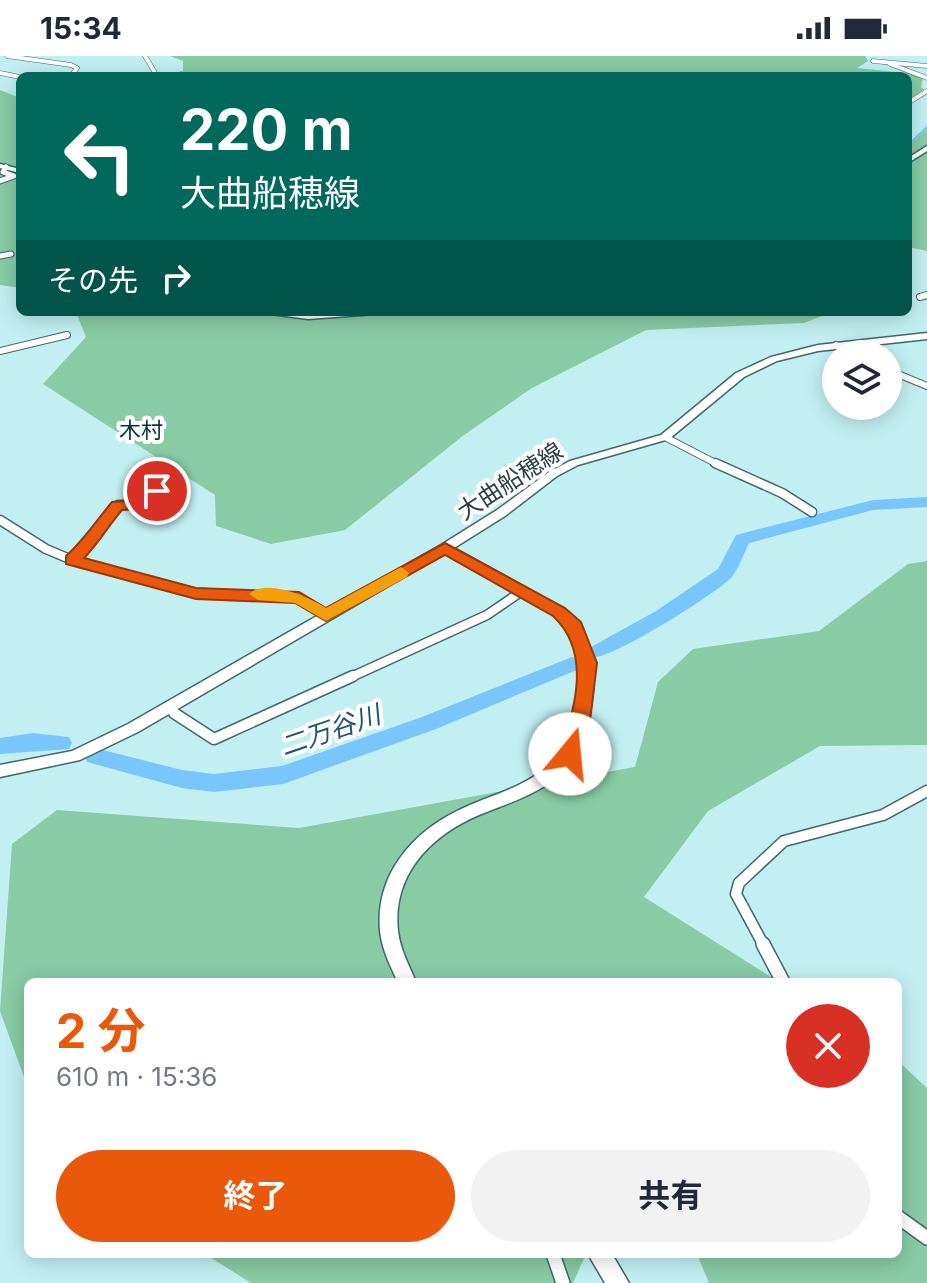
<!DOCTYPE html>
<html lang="ja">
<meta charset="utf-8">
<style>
body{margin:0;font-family:Inter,"Noto Sans JP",sans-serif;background:#f2f2f3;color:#1f2937;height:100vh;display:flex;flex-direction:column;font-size:30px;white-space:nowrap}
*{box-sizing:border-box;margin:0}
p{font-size:26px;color:#747a83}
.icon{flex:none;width:44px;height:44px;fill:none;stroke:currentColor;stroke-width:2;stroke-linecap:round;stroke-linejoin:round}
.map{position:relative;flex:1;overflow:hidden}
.sheet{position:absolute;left:24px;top:922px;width:878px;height:280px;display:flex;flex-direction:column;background:#fff;border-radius:12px;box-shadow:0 4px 20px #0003}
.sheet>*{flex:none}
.banner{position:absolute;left:16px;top:16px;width:896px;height:244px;border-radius:12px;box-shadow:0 4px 20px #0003;background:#00695c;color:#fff;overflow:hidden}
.fabs{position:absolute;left:822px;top:284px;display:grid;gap:16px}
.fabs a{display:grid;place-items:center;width:80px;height:80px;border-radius:50%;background:#fff;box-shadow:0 4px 20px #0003;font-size:40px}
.pin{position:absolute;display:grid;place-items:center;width:68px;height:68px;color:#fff;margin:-34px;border:4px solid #fff;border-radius:50%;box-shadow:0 2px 8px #0007}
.me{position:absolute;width:88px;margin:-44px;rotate:17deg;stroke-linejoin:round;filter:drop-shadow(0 0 6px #0008)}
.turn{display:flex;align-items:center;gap:28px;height:168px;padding:0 32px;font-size:36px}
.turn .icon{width:104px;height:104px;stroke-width:2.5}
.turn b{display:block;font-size:56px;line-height:68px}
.then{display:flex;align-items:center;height:76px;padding:0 32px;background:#0003;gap:16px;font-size:30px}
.round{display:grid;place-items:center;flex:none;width:84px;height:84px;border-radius:42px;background:#f2f2f3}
.summary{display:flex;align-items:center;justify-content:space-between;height:136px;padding:0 32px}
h1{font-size:48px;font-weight:700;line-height:60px;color:#ea580c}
.action{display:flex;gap:16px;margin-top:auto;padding:16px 32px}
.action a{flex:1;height:92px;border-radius:48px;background:#ea580c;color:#fff;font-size:32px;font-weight:700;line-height:92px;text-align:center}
.action a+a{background:#f2f2f3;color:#1f2937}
.status{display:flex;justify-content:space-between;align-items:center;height:56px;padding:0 40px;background:#fff;direction:ltr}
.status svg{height:22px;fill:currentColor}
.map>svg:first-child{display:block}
</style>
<div class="status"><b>15:34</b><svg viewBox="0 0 49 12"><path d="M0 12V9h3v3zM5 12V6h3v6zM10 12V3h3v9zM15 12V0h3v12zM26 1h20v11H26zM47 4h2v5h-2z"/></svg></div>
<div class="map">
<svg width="927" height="1227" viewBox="0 0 927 1227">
<rect width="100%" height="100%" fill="#c2f0f2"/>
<g fill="#88cba5">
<polygon points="170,0 865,0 868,5 857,12 924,19 921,31 927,36 923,41 908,44 908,20 188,20 183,17 183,5"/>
<polygon points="0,34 20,42 20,232 0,229"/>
<polygon points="927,73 927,195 908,191 908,90"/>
<polygon points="76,256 832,256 804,267 646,274 532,332 464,379 345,474 271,488 216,470 215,439 43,328 86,281"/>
<polygon points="927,505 927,689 820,690 708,755 644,841 779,926 28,926 28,1032 0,955 12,788 57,754 299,772 635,711 658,626 693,593 819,575 908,508"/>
<polygon points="898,1005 927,1032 927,1227 709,1227 697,1198 898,1198"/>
<polygon points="205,1198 586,1198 573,1227 251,1227"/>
</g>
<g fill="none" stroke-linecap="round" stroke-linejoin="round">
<polyline stroke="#79c6fd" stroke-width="2" points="908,89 927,71"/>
<g fill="#79c6fd" fill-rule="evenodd">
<path d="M927 441V451L873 454 749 487C744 497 739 512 732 521 717 537 608 606 591 601L588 596 591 591 656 555 718 513 736 479 873 444Z"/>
<polygon points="572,601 579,603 582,608 579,613 436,673 283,728 214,736 182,732 87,706 84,700 87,694 95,692 182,714 214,718 282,710 422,661"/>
<polygon points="33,677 69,681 72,687 69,693 0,698 0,682"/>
</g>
<defs>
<g id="minor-far5">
<polyline points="7,0 71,9 77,12 71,20"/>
<polyline points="145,0 157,20"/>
<polyline points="873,5 927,10"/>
<polyline points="890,8 927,22"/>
<polyline points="0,17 20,21"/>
<polyline points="177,20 181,18"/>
<polyline points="908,47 927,35"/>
</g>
<g id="minor-far4">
<polyline points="0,125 14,120 3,116 6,111"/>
<polyline points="0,200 11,198"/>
<polyline points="921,241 927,239"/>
</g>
<g id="minor-far3">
<polyline points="920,241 927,239"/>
<polyline points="836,289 855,298"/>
<polyline points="0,295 67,279"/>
<polyline points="888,314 927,330"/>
<polyline points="665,381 719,409"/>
</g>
<g id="minor-far2">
<polyline points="715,407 782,437 812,456"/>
<polyline points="0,464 46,493 77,506 196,537 299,542 326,560"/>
<polyline points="72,504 118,449 142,449 150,439 163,435"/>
<polyline points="349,622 487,559 522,535"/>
</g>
<g id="minor-far1">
<polyline points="174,657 214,683 353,620"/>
<polyline points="764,890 736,838 739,827 784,785 883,759 927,735"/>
</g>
<g id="minor">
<polyline points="763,888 783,926"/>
<polyline points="898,1161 927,1182"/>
<polyline points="553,1198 563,1227"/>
</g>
<g id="tertiary">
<polygon points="927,90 927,95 908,107 908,102"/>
<polygon points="0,108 20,113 20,117 0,112"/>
<polygon points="267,256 308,259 379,256 375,258 308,263 271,258"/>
</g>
<g id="secondary">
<path d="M927 277V283L818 295 777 305 744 321 669 383 578 409 557 420 505 460 454 492 564 553C587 576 596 602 593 635 590 663 584 693 564 714 542 738 508 747 479 759 430 780 392 819 398 875 400 893 409 909 416 926H398C390 910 382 893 380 875 375 821 410 778 457 755 484 741 514 735 539 717 563 701 572 678 576 651 582 619 583 583 556 561 545 552 531 546 519 539 494 525 470 511 445 497L138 676 80 704 0 721V709L72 695 128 668 441 489 497 454 549 416 570 405 661 379 736 317 771 301 818 289Z"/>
<polygon points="588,1198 612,1198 629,1227 605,1227"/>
</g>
</defs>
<use href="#minor-far5" stroke="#3e686a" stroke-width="5"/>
<use href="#minor-far4" stroke="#3e686a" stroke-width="7"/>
<use href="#minor-far3" stroke="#3e686a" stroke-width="8"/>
<use href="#minor-far2" stroke="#3e686a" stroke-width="11"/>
<use href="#minor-far1" stroke="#3e686a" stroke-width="13"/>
<use href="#minor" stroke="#3e686a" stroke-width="16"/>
<use href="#tertiary" stroke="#3e686a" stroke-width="3"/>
<use href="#secondary" stroke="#3e686a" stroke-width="3"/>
<use href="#minor-far5" stroke="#fff" stroke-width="4"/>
<use href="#minor-far4" stroke="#fff" stroke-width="5"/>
<use href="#minor-far3" stroke="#fff" stroke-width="6"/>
<use href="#minor-far2" stroke="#fff" stroke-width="8"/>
<use href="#minor-far1" stroke="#fff" stroke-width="10"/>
<use href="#minor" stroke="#fff" stroke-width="13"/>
<use href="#tertiary" fill="#fff" fill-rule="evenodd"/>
<use href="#secondary" fill="#fff" fill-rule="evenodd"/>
</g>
<path fill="#ea580c" stroke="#983908" stroke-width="2" d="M157 431 165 435C151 450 142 453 122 454 108 470 99 487 84 502L196 532 299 536 326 552 445 487 565 552 581 566 597 607 590 665 577 703H563L560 698C575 653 592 596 553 560L445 499 326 565 295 547 196 543 66 508V500C84 484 96 465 112 446L138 444Z"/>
<path fill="#f59e0b" d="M401 511 409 517 407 521 326 565 295 547 258 544 249 538C266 522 309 541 326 552Z"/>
<g text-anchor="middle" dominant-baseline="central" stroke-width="8" stroke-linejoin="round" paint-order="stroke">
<g font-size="22" fill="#053436" stroke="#fff">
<text x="141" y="374">木村</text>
</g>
<g font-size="24" fill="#2d3f40" stroke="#fff">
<text transform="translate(510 425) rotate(-33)">大曲船穂線</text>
</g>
<g font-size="26" font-style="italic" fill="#1d557a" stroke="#fff">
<text transform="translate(330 674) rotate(-19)">二万谷川</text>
</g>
</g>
</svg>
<div class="fabs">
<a><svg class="icon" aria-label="layers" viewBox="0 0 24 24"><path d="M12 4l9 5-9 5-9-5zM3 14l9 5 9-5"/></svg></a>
</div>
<div class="pin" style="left:157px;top:435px;background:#d93025"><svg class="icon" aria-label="arrive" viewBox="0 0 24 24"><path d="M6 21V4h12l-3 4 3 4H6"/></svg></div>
<svg class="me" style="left:570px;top:698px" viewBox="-20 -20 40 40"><circle r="19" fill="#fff"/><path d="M0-13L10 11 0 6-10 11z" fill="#ea580c"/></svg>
<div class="banner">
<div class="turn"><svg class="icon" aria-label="left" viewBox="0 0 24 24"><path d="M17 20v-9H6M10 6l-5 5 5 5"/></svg><div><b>220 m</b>大曲船穂線</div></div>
<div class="then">その先<svg class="icon" aria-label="right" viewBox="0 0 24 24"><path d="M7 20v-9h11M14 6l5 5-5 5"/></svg></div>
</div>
<section class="sheet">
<div class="summary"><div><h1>2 分</h1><p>610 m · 15:36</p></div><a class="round" style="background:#d93025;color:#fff"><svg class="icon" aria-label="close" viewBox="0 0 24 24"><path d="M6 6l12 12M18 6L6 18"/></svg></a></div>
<div class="action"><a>終了</a><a>共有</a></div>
</section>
</div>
